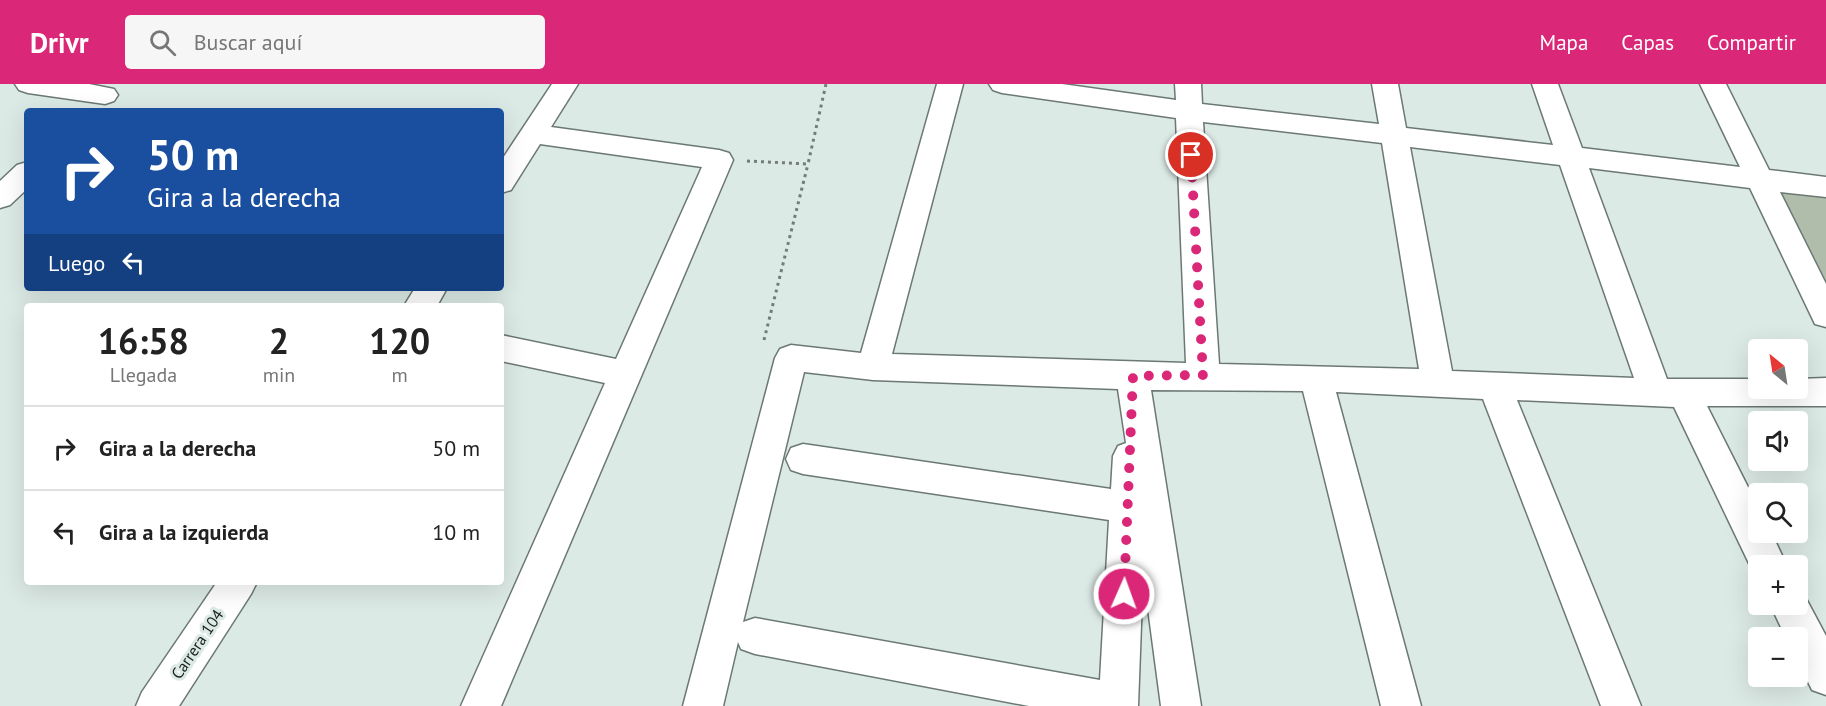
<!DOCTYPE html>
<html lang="es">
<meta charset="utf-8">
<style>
body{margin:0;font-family:"PT Sans",sans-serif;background:#f6f6f6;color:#222;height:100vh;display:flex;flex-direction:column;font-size:22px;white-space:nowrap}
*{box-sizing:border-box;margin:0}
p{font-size:20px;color:#767676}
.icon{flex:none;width:33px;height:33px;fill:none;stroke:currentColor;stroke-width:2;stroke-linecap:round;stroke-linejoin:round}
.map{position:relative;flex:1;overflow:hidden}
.panel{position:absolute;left:24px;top:219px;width:480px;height:282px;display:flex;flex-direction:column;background:#fff;border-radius:6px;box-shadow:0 6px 24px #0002}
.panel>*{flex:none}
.guide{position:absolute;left:24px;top:24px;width:480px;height:183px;border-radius:6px;box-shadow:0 6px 24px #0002;background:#1a4fa0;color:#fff;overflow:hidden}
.needle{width:39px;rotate:330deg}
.tools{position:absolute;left:1748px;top:255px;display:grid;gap:12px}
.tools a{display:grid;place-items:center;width:60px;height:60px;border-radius:6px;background:#fff;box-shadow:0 6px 24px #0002;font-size:30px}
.pin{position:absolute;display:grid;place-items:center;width:51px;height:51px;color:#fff;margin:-26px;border:3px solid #fff;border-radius:50%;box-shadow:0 2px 6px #0007}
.me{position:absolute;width:66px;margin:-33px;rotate:2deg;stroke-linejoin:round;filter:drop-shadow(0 0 4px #0008)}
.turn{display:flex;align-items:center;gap:21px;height:126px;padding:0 24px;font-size:27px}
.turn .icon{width:78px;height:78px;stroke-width:2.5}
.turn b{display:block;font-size:42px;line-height:51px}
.then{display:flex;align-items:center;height:57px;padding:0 24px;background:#0003;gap:12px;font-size:22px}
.eta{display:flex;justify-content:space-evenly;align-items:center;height:102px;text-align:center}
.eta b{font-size:36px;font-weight:700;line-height:42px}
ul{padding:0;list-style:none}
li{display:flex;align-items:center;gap:18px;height:84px;padding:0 24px;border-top:2px solid #e0e0e0}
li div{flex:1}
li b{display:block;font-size:22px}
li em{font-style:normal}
header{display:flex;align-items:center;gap:36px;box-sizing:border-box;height:84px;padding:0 30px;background:#db2777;color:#fff}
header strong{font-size:28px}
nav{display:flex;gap:33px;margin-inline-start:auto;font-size:21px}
.search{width:420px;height:54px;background:#f6f6f6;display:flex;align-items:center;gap:15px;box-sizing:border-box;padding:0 21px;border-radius:6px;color:#767676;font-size:22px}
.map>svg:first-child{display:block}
</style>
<header>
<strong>Drivr</strong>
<div class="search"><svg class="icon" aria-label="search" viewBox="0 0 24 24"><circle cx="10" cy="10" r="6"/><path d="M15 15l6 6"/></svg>Buscar aquí</div>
<nav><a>Mapa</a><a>Capas</a><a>Compartir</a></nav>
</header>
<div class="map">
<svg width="1826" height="622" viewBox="0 0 1826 622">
<rect width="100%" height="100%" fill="#dceae6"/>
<polygon fill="#b0bdab" points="1776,107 1826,113 1826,201"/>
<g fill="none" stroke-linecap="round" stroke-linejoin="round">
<defs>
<g id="minor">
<polygon points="15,0 89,0 114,5 118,11 114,17 105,20 28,9 19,6"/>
<polygon points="552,0 578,0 551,43 719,66 729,69 733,76 501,622 461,622 605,299 501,277 501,251 616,275 702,83 540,60 511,106 501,109 501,77"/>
<path d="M937 0H963L892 270 1186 279 1176 34 1002 9 993 6 989 0H1062L1176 16 1175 0H1201L1202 20 1379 40 1372 0H1398L1406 44 1553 61 1532 0H1558L1582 64 1740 83 1700 0H1726L1769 86 1826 93V113L1780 108 1826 200V243L1815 240 1750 104 1589 84 1667 295H1758V304H1797V295L1826 294V322H1707L1758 423V448H1771L1787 482H1758V495L1756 494 1674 323 1517 316 1641 622H1601L1483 315 1336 308 1421 622H1381L1303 307 1151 306 1201 622H1161L1143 487 1138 622H1029L755 570 741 565 738 558 723 622H683L775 274 780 265 791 261 861 269ZM1203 38 1382 59 1419 285 1219 280ZM1410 63 1560 81 1634 294 1452 287ZM804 288 873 296 1118 305 1126 359 1118 362 1113 372 1111 405 803 360 791 364 786 375 791 386 803 390 1109 436 1100 596 755 534 743 538Z"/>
<polygon points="27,78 27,105 10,121 0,124 0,97 17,81"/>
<polygon points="415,204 447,204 437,222 404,222"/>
<polygon points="217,498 257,498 251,510 179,622 136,622 142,608"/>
<polygon points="1797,505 1802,507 1826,552 1826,611 1812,606 1797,575 1797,554 1786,554 1770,520 1797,520"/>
</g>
</defs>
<use href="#minor" stroke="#6b7874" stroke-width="3"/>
<g stroke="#737c79" stroke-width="3" stroke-dasharray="3 4" stroke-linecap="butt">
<polyline points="747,77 808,80 826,0"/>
<polyline points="764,256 808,80"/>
</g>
<use href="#minor" fill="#fff" fill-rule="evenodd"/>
</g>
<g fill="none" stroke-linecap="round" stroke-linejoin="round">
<polyline stroke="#db2777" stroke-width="10" stroke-dasharray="0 18" points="1124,510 1133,292 1203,291 1191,71"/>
</g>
<g text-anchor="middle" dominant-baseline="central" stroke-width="6" stroke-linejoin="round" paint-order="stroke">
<g font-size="16" fill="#1b201e" stroke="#dceae6">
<text transform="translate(197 560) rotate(-56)">Carrera 104</text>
</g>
</g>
</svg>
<div class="tools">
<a><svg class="needle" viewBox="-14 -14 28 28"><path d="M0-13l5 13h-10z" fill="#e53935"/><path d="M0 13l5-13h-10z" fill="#767676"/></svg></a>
<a><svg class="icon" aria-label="sound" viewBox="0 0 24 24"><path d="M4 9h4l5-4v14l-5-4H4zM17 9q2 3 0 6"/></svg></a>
<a><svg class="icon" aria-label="search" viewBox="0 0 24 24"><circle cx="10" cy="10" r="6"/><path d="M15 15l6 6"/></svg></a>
<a>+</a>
<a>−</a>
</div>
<div class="pin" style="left:1191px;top:71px;background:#d93025"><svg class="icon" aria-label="arrive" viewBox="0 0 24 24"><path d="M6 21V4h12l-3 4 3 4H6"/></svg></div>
<svg class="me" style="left:1124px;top:510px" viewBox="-20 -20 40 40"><circle r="17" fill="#db2777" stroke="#fff" stroke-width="3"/><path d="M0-11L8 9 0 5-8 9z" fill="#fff"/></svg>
<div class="guide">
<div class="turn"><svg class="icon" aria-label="right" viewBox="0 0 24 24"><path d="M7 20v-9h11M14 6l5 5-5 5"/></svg><div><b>50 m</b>Gira a la derecha</div></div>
<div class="then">Luego<svg class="icon" aria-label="left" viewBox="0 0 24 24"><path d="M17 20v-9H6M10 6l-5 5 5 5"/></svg></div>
</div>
<section class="panel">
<div class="eta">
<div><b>16:58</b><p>Llegada</p></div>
<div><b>2</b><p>min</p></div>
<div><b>120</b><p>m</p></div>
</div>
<ul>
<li><svg class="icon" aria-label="right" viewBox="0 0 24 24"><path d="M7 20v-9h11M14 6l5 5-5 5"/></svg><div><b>Gira a la derecha</b></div><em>50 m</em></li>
<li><svg class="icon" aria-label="left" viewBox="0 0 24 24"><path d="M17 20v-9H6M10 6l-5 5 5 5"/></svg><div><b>Gira a la izquierda</b></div><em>10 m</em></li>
</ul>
</section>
</div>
